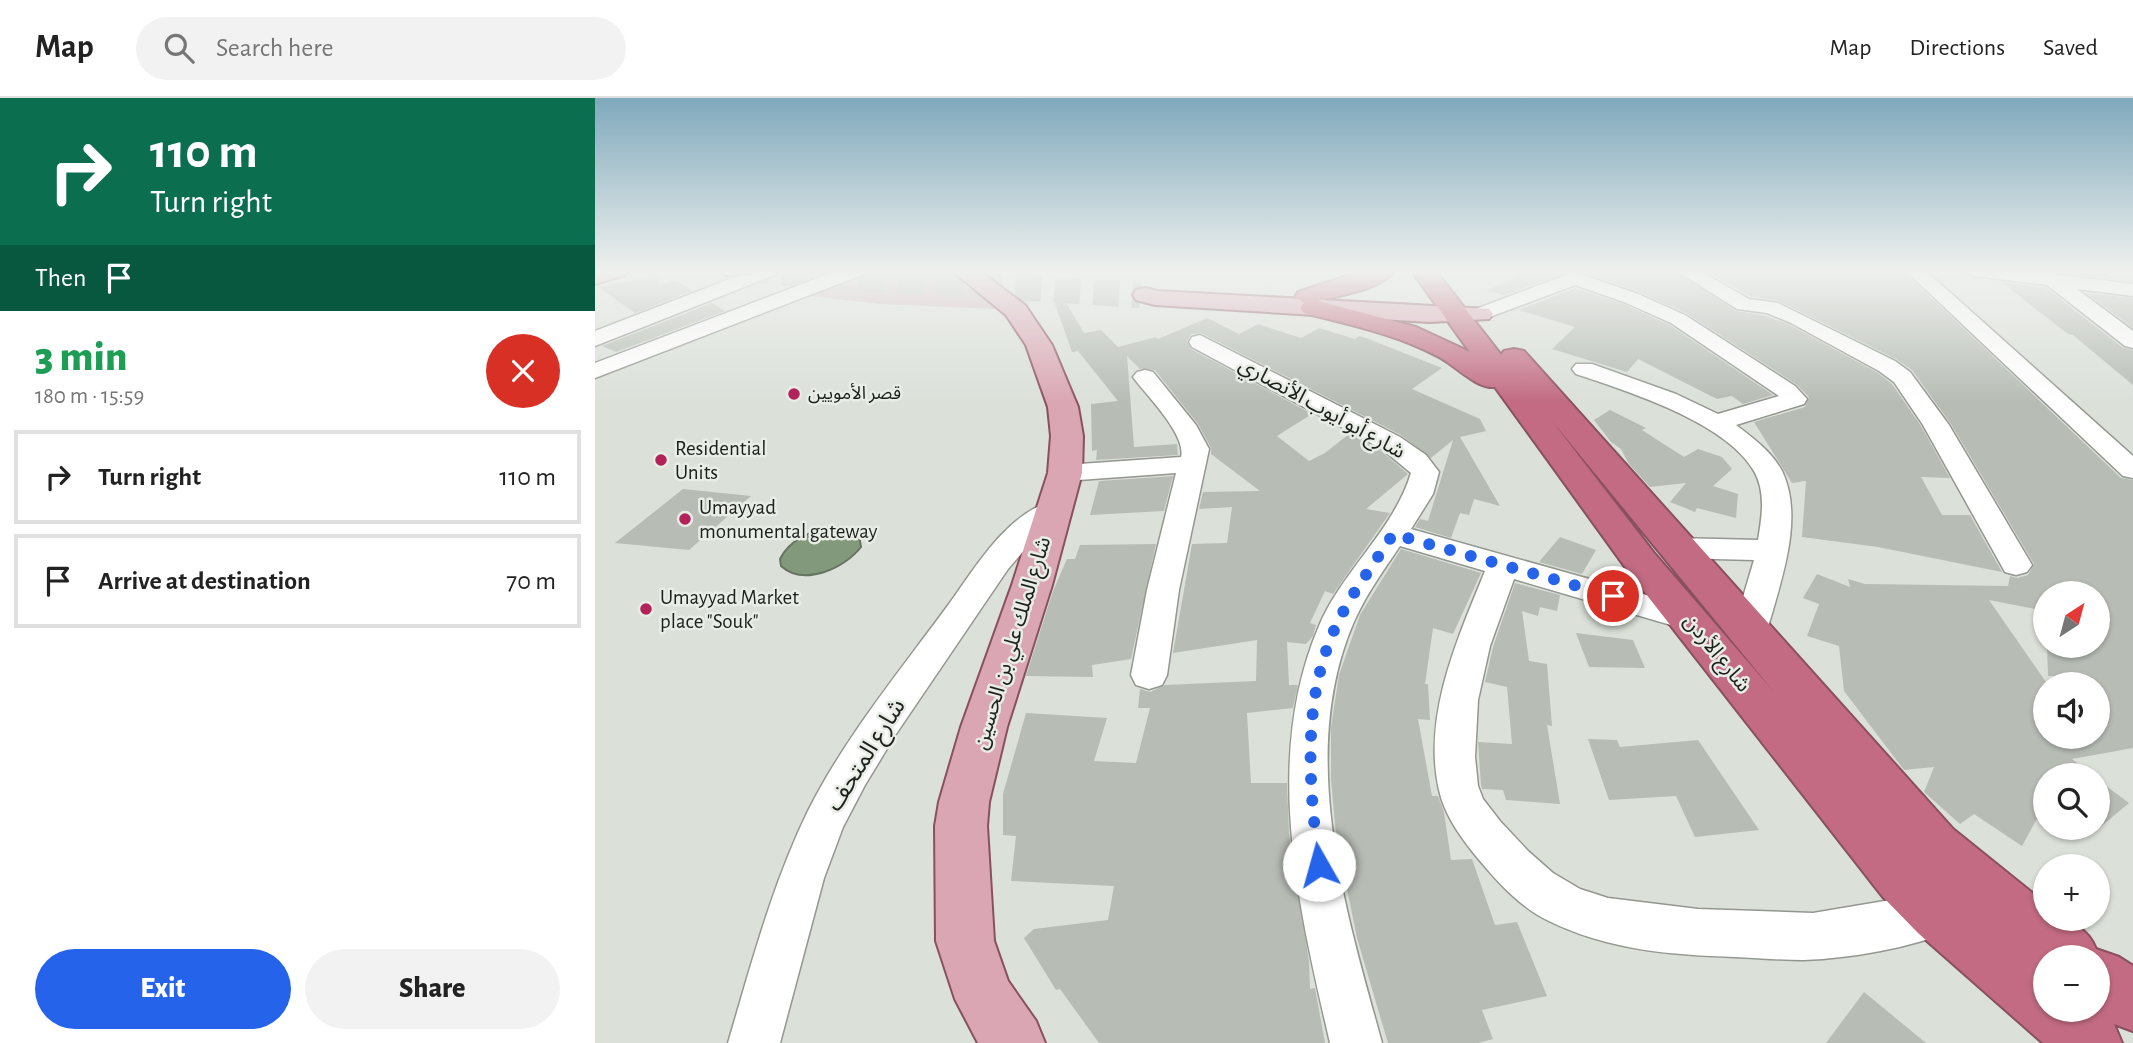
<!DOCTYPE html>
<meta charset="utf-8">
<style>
body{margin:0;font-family:"Alegreya Sans","Noto Sans Arabic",sans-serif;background:#f2f2f2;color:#222;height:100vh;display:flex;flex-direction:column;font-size:26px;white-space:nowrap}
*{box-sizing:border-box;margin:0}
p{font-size:23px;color:#767676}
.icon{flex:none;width:38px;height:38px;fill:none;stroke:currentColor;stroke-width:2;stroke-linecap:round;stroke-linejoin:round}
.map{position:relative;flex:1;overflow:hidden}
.sheet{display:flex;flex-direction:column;background:#fff;width:595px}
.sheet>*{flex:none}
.hud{background:#0b6e4f;color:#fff;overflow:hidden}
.needle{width:46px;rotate:36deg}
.tools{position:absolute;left:1438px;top:483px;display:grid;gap:14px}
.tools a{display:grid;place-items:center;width:77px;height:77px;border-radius:50%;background:#fff;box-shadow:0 2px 5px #0004;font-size:35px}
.pin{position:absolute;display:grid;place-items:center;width:60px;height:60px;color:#fff;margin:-30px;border:4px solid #fff;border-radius:50%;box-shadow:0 2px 7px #0007}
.me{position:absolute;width:77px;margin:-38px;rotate:353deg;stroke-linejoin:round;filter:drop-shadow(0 0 5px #0008)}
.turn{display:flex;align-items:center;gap:24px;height:147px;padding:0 35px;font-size:32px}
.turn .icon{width:91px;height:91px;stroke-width:2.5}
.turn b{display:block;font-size:49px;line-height:60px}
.then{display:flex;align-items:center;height:66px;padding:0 35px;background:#0003;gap:14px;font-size:26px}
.round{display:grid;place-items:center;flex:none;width:74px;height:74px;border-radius:37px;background:#f2f2f2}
.summary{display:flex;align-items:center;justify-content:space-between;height:119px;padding:0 35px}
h1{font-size:42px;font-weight:800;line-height:52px;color:#1e9e55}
.cta{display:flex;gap:14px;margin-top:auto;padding:14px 35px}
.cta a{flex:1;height:80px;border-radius:42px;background:#2563eb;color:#fff;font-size:28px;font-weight:800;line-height:80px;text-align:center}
.cta a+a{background:#f2f2f2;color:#222}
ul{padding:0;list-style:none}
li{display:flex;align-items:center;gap:21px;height:94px;margin:0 14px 10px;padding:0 21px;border:4px solid #e0e0e0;border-radius:0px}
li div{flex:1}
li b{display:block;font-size:26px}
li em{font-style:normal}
header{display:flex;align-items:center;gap:42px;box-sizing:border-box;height:98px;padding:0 35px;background:#fff;border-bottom:2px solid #e0e0e0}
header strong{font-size:33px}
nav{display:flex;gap:38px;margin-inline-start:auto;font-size:24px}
.search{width:490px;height:63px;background:#f2f2f2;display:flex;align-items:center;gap:18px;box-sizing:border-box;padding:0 24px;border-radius:38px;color:#767676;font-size:26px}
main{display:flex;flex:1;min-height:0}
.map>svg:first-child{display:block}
</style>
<header>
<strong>Map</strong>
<div class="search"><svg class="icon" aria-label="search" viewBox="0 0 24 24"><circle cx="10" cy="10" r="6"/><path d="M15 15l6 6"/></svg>Search here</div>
<nav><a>Map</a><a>Directions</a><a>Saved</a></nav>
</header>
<main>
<section class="sheet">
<div class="hud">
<div class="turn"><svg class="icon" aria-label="right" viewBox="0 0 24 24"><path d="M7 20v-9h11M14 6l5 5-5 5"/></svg><div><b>110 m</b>Turn right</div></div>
<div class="then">Then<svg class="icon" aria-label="arrive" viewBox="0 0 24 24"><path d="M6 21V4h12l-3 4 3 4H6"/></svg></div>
</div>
<div class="summary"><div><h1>3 min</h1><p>180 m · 15:59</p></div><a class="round" style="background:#d93025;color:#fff"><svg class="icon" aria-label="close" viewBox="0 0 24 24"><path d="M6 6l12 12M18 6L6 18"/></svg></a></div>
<ul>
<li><svg class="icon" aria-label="right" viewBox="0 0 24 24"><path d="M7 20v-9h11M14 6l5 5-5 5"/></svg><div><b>Turn right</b></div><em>110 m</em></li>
<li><svg class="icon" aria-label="arrive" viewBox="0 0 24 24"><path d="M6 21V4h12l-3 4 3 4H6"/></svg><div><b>Arrive at destination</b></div><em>70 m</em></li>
</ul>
<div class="cta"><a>Exit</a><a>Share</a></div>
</section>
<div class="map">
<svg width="1538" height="945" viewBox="0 0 1538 945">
<rect width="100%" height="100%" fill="#dbe0d9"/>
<polygon fill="#d1b7bd" points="279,172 341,172 390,198 400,211 287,206 205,197"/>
<path fill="#83997b" stroke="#65755f" stroke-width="2" d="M235 429H248L264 436 266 449C250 470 209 489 186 468L185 461C195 441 215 434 235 429Z"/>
<g fill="#b7bcb5" fill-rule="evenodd">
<polygon points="933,172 977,172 910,197 892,193"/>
<polygon points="981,172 1078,172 1141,213 1171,218 1195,227 1283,275 1297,286 1326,328 1355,380 1326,379 1347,417 1375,417 1407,474 1283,449 1207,439 1211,383 1197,385 1159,324 1210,309 1214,299 1201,286 1091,215 1044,194"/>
<path d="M1108 172H1307L1526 380 1538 382V650L1477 661 1498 677H1451V704L1427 748 1379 716 1365 726 1329 694 1339 669 1309 672 1249 593 1244 548 1212 538 1224 506 1208 500 1222 476 1255 489 1253 481 1270 486 1413 488 1415 478 1422 480 1433 477 1439 466 1356 326 1317 272 1301 261 1184 203 1155 198ZM1451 495H1503V548H1452L1453 578H1488L1503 586V639H1451V584L1394 502 1451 513Z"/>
<polygon points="1446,172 1511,173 1520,181"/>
<polygon points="61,177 65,186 81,182 97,193 40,215 3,189"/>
<polygon points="1406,184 1451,190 1528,250 1538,252 1538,287 1478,237 1473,236"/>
<polygon points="980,190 1028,206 1075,227 1178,297 1148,306 1137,298 1122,301 1043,261 1032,274 957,251 980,229 924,212"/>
<polygon points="1491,195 1538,200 1538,230"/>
<polygon points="466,196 489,235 506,232 523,249 561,239 563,241 612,220 644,236 663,226 706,240 724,230 760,241 764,238 771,240 847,270 817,291 885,321 891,333 865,339 905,408 879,401 874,417 865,415 856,440 820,429 825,421 833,423 858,342 836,360 806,337 606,235 596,236 592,243 596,251 717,316 682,338 714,363 730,355 754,336 786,353 813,376 771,411 795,415 738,496 730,493 715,525 721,527 718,538 711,546 692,544 694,587 703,587 698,610 652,615 656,685 692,685 694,736 714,863 715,891 720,890 730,945 504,945 465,891 461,892 429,840 439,831 513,822 519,788 416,783 421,738 408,737 408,696 431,615 512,620 499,663 541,665 555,610 543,610 545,591 555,594 570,587 661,583 662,542 578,555 597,446 632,445 637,409 604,411 608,394 665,393 616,356 616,350 603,326 560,272 545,271 532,258 539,349 582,346 583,357 501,362 502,352 497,353 496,306 523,303 483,253 477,254 458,200"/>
<polygon points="117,205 130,213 21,254 7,248"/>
<polygon points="1015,312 1051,330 1047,332 1089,359 1103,351 1127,359 1137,371 1118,388 1143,396 1141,420 1102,410 1100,414 1075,404 1091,385 1055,389 1034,366 1026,351 1016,344 999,322"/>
<polygon points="578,378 569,413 495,417 504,383"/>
<polygon points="88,391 156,398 94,452 20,445"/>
<polygon points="965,439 1001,452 987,476 944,464"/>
<polygon points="561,446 536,561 497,567 498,579 431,578 458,493 472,461 480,461 485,447"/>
<polygon points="806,451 886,475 858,536 838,530 830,586 833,586 835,622 823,621 837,698 843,698 849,714 856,762 877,761 900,827 922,824 952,898 887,912 898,941 883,945 793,945 762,840 741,736 736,682 736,629 744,577 765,517"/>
<polygon points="920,485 965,497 962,513 945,509 943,518 927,513 934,563 952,566 957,628 952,627 965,706 911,702 908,692 887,691 886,687 883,644 917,646 912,589 890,584 898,549"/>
<polygon points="981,535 1038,542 1050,570 994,569"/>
<polygon points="993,641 1022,642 1025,649 1103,642 1164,732 1100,739 1081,698 1014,702"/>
<polygon points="1503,682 1534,705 1503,731"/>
<polygon points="1269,894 1331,945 1231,945"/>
</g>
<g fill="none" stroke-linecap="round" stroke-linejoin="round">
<polyline stroke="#b5bab3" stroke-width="26" stroke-dasharray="26 13" stroke-linecap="butt" points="148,172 545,197"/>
<defs>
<g id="minor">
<polygon points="158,172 184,172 182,176 0,248 0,233"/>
<polygon points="244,172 271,172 269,176 0,280 0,265"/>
<polygon points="1080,172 1103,172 1154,201 1183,205 1300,263 1315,274 1354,327 1437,467 1432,474 1421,477 1410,474 1328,327 1299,284 1284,273 1196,225 1172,215 1142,211"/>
<polygon points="1310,172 1330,172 1538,358 1538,380 1528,378"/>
<polygon points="1370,172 1425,172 1538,186 1538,198 1482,191 1538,233 1538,250 1530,248 1452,187 1379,178"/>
<path d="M979 174 1043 196 1090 217 1200 288 1212 301 1209 306 1141 327C1158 340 1177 354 1187 373 1210 421 1185 485 1172 533L1167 542 1155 545 1143 542 1138 533 1159 462 1082 460 1071 457 1067 450 1071 443 1082 440 1163 442C1167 419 1171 394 1159 373 1131 324 1032 293 981 276L977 271 981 266H997L1081 296 1123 316 1184 298 1076 225 1029 204 980 187 892 220H878L875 216 878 212Z"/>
<path d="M605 237 805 339 831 357 844 374 838 396 816 431 1105 512 1110 520 1105 528 1093 532 919 481 895 548 883 602 880 659 883 688 888 701 905 723 933 753 958 775 985 791 1013 800 1103 811 1218 815 1343 794 1359 800 1366 816 1359 832C1314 850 1258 860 1209 862 1186 862 1163 860 1140 859 1076 857 1013 852 954 823 924 809 901 782 880 757 865 738 849 716 844 692 827 618 863 540 890 473L805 448C788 473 770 498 758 526 702 658 751 814 787 945H735C704 810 667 661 724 528 747 473 799 432 816 375L787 351 597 249 594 244 597 239Z"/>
<path d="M550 272 558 274 601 327 614 351 584 492 572 577 567 587 554 591 541 587 536 577 552 492 581 375 470 383 460 381 456 375 460 369 470 367 586 359C592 337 551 297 538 279L542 274Z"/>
<path d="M458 403 468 406 472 412 438 442 413 471 301 636 270 687 248 729 229 780 185 945H133C156 867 177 787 213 713 250 639 305 573 354 506 380 470 412 415 458 403Z"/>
</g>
<g id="major">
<polygon points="0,172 34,172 30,177 0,186"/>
<polygon points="126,172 160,172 156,177 130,177"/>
<polygon points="356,172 383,172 430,207 457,247 483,309 488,338 487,375 457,487 412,629 394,704 392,728 399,843 413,883 441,923 450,945 383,945 360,901 341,843 340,728 344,704 366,629 417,487 453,375 456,338 453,309 431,247 411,217"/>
<polygon points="550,190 562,193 894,211 898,216 894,221 834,224 560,207 541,202 538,197 541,192"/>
</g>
<path id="highway" d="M770 172H800C786 192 745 197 723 203L821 229 875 254 816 172H840L906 257 909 253 919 251 929 253 1358 731 1451 806V821C1474 821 1492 829 1501 851L1524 859 1538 868V933L1519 926 1527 945H1448L1323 835 1288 799 1033 473 900 289C881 291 860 267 844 259 801 236 756 227 709 215L705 210 709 205 700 199 703 194ZM957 323 1179 594 1059 455ZM1451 859H1503V912H1451Z"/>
</defs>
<use href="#minor" stroke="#929890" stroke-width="3"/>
<use href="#major" stroke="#89515f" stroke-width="4"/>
<use href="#highway" stroke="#89515f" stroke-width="4"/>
<use href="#minor" fill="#fff" fill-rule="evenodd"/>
<use href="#major" fill="#daa6b4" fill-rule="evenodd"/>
<use href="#highway" fill="#c26b82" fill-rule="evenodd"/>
</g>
<linearGradient id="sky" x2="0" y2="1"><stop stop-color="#7fa9bc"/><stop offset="0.57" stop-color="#eff1ee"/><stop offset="1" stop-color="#eff1ee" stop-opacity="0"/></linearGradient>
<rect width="1538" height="304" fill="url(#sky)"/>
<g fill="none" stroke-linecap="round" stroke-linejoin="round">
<path stroke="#2563eb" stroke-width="12" stroke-dasharray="0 21.6" d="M724 767C714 686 706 602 742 526 757 494 780 465 798 436L1018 498"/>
</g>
<g fill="#b12359" stroke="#e8ede6" stroke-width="2.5">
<circle cx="199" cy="296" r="7"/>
<circle cx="66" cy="362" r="7"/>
<circle cx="90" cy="421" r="7"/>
<circle cx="51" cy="511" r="7"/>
</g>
<g text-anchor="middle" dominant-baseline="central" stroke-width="5" stroke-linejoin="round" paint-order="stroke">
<g font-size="18" fill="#1e201d" stroke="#e8ede6" text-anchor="start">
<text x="213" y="296">قصر الأمويين</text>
</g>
<g font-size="21" fill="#1e201d" stroke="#e8ede6">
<text transform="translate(727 310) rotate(29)">شارع أبو أيوب الأنصاري</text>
<text transform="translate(417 545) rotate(-73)">شارع الملك علي بن الحسين</text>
<text transform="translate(1122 555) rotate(51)">شارع الأردن</text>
</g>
<g font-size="21" fill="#1e201d" stroke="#e8ede6" text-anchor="start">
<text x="80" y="350">Residential<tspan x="80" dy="24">Units</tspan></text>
<text x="104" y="409">Umayyad<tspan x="104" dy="24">monumental gateway</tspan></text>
<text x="65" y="499">Umayyad Market<tspan x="65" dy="24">place "Souk"</tspan></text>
</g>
<g font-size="24" fill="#1e201d" stroke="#e8ede6">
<text transform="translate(271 657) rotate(-58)">شارع المتحف</text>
</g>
</g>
</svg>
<div class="tools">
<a><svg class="needle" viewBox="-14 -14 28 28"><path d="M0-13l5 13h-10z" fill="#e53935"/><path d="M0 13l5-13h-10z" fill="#767676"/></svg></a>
<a><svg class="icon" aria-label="sound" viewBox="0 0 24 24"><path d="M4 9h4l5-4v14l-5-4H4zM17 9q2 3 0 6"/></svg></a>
<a><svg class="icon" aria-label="search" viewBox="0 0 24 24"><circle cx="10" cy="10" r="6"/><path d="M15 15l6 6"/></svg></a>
<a>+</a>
<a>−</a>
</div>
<div class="pin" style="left:1018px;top:498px;background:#d93025"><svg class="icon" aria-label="arrive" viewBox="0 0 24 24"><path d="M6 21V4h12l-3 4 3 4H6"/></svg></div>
<svg class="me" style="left:724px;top:767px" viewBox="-20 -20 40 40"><circle r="19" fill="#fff"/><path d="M0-13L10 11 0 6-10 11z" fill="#2563eb"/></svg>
</div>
</main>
